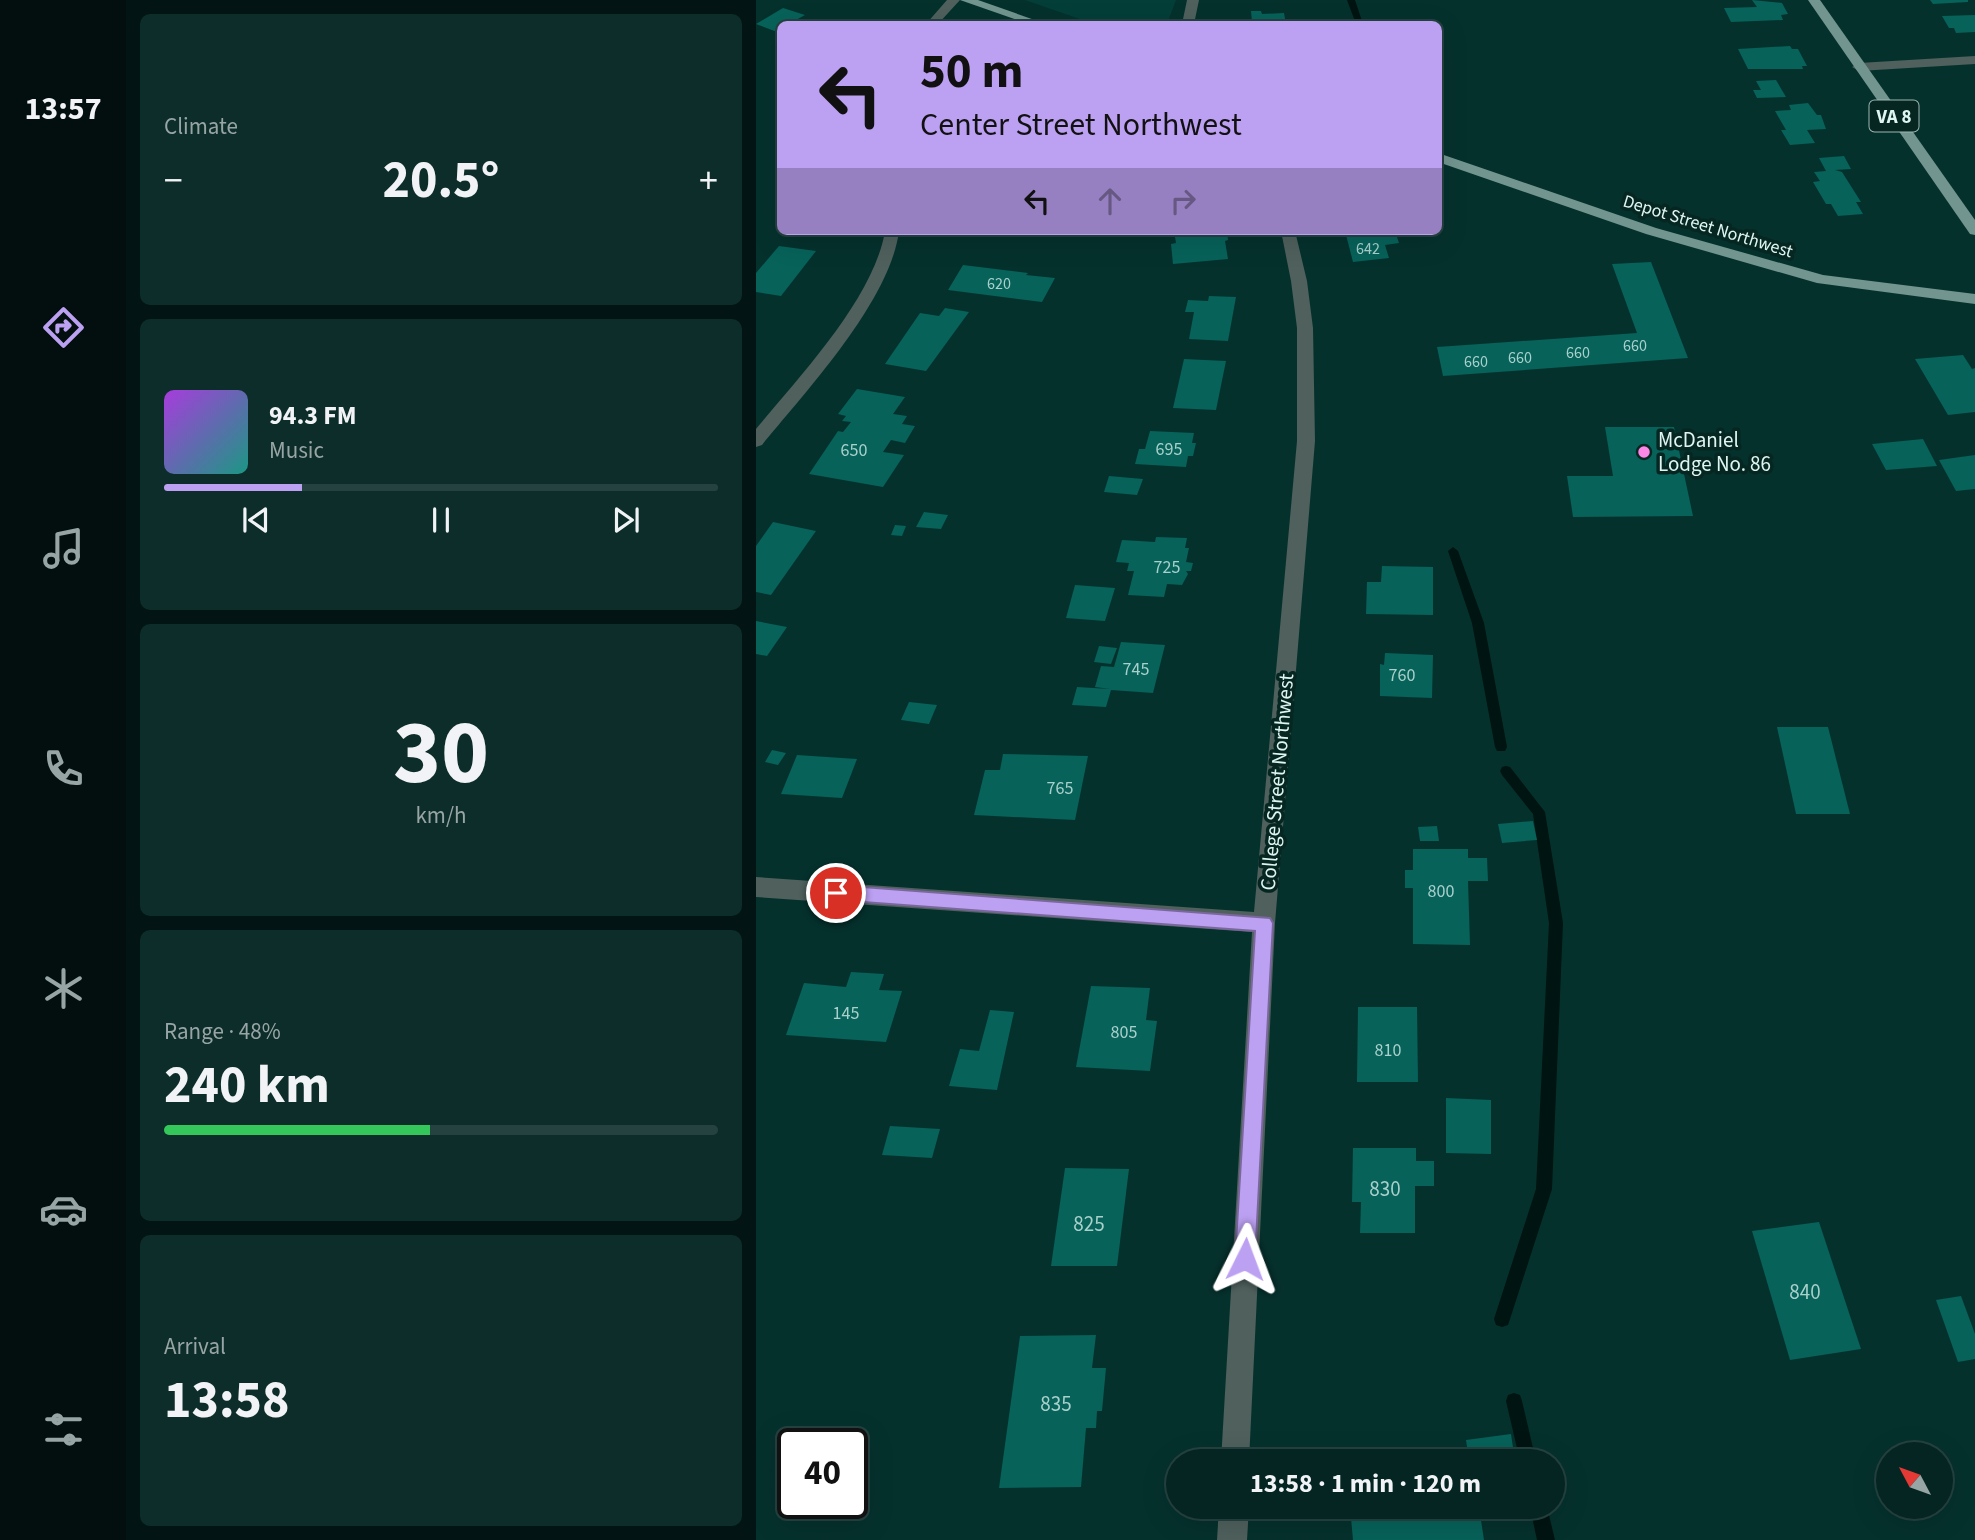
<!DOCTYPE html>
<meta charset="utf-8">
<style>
:root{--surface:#042522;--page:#0d2d2a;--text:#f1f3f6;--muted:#97a5a5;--line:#254240;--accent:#bca0f2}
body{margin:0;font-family:"Source Sans 3",sans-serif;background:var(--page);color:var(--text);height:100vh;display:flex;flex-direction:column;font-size:26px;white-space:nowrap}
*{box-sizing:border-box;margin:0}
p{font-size:23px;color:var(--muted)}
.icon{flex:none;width:38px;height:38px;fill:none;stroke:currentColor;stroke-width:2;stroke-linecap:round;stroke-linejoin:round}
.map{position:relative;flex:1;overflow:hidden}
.panel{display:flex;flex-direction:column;gap:14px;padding:14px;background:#021413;width:630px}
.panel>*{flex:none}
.guide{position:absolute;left:21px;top:21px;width:665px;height:214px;border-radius:10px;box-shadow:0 7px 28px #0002,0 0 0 2px var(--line);background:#bca0f2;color:#111;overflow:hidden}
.needle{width:46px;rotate:311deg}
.controls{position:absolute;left:1120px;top:1442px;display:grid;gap:14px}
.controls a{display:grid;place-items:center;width:77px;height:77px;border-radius:50%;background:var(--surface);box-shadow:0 7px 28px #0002,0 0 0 2px var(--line);font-size:35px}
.speed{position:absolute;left:21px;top:1428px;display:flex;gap:14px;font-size:35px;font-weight:700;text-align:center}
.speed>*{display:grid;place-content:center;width:91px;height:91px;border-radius:50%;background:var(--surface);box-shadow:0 7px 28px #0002,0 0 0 2px var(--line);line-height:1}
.speed .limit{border:4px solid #111;border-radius:10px;background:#fff;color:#111}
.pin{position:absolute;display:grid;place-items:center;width:60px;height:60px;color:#fff;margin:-30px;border:4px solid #fff;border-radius:50%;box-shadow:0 2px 7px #0007}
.me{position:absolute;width:77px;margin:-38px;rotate:3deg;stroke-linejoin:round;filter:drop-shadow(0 0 5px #0008)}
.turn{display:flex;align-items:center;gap:24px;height:147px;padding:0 28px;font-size:32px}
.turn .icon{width:91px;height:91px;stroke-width:2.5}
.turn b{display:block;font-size:49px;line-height:60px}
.lanes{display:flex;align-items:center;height:66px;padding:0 28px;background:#0003;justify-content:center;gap:35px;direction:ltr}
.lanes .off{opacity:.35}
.big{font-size:52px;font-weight:700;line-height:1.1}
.panel .card{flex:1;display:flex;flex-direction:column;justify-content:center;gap:10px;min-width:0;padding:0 24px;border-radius:10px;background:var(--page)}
.panel .dial{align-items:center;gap:0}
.dial b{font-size:91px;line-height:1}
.song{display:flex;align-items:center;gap:21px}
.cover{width:84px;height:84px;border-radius:10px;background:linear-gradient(135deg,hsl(280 70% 55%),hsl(170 70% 35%))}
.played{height:7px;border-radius:4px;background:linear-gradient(90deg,var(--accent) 25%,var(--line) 25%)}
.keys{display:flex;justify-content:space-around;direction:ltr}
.heat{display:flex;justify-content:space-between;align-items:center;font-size:38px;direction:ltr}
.charge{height:10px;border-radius:5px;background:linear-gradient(90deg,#34c759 48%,var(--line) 0)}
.trip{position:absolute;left:410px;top:1449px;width:399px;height:70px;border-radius:35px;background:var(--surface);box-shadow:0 7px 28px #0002,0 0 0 2px var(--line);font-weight:700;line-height:70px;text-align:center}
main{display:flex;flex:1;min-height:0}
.menu{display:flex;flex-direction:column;width:126px;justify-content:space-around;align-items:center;background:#020f0e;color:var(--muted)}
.menu .icon{width:49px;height:49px}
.menu .selected{color:var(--accent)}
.menu b{font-size:32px;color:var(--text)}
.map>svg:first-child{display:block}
.built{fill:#043e38}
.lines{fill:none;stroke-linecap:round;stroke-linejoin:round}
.stream{fill:#001411;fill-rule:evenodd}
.building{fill:#07625a}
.minor{fill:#4f605d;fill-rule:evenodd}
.major{fill:#72958f;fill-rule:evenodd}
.route{fill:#bca0f2;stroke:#7a689d;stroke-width:2}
.poi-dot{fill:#fb87e6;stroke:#062622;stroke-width:2.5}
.labels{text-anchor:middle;stroke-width:7;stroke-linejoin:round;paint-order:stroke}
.far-number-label{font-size:16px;fill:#a9d0cb}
.far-street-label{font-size:18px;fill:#dff5f1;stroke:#062622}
.number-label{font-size:18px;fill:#a9d0cb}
.shield{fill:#062622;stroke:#9eb7b3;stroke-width:2}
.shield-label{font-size:19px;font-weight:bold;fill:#dff5f1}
.poi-label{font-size:21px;fill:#dff5f1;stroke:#062622;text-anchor:start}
.street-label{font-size:21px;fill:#dff5f1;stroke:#062622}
.near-number-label{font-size:21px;fill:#a9d0cb}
</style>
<main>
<nav class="menu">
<b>13:57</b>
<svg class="icon selected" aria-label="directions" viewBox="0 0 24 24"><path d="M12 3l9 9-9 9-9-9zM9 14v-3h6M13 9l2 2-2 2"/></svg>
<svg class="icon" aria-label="music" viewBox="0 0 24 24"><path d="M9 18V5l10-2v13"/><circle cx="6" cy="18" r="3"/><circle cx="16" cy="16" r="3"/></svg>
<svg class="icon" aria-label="phone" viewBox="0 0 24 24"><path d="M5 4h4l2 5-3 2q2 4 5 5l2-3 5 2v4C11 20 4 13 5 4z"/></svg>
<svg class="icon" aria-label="climate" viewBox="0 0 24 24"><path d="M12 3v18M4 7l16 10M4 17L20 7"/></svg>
<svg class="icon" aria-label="car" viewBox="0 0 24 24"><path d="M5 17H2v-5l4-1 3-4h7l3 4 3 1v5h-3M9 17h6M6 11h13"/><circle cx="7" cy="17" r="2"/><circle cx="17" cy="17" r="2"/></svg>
<svg class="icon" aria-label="filters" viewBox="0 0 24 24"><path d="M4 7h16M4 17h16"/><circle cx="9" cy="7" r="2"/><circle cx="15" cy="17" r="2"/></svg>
</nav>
<section class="panel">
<div class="card"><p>Climate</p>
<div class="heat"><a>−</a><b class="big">20.5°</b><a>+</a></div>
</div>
<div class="card">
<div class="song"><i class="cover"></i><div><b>94.3 FM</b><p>Music</p></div></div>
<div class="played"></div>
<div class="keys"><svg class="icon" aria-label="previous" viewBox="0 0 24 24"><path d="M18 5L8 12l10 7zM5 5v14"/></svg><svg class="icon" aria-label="pause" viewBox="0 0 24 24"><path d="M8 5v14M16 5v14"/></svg><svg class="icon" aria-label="next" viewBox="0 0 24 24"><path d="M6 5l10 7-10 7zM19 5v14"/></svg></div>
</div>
<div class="card dial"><b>30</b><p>km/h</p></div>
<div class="card"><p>Range · 48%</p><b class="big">240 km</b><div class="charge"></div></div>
<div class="card"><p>Arrival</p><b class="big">13:58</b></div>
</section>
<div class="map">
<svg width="1219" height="1540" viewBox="0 0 1219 1540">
<rect width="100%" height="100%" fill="#05312d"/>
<polygon class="built" points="269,0 420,0 411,24 338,24"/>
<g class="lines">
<g class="stream">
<polygon points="591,0 599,0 607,24 600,24"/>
<polygon points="697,547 702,551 728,623 751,747 749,751 741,751 739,747 716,623 692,551"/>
<polygon points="750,766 754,767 789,812 807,923 796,1189 754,1319 752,1325 746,1327 740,1325 738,1319 780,1189 793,923 777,814 746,775 744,771 746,767"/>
<polygon points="758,1393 764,1395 766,1401 780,1461 764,1461 750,1401 752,1395"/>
<polygon points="774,1507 791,1507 799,1540 781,1540"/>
</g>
</g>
<g class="building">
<polygon points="996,0 1026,3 1032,14 1025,15 1027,20 975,22 968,8 1001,7"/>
<polygon points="1174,0 1212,0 1212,2 1177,4"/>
<polygon points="27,8 49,15 33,24 24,24 24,30 21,32 0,24"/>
<polygon points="495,11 505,11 506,14 528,13 530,24 492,24 492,22 496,22"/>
<polygon points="1219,15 1219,32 1200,33 1198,28 1193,28 1186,16"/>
<polygon points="1034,46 1036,49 1042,49 1051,66 1046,66 1047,69 992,69 982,49"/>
<polygon points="1020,80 1030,97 1001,98 997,90 1005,90 1000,81"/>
<polygon points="1052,103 1061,115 1065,115 1070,129 1051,130 1059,143 1034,145 1025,130 1030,130 1019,111 1035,110 1033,105"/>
<polygon points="1088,156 1095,169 1079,170 1086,172 1105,202 1100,202 1107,214 1082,216 1075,204 1070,204 1057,182 1064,181 1058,172 1070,171 1063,158"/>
<polygon points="418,231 471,231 472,240 469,241 472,259 417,264 415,244 420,243"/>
<polygon points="589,231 639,231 643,243 629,245 633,258 597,262"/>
<polygon points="23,246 60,251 25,296 0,292 0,273"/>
<polygon points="895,262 932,358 687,376 681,347 881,333 856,264"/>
<polygon points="207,265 272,273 270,275 299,278 286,302 192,290"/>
<polygon points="453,296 480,297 472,341 433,339 438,312 429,312 432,300 452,301"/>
<polygon points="189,308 213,312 170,371 129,364 164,313 183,316"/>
<polygon points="1207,355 1216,369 1219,368 1219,412 1192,415 1159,359"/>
<polygon points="428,359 470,361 460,410 417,408"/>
<polygon points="101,389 149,397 137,414 151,416 146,424 159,426 149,443 135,440 127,452 148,455 127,487 53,474 82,431 87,432 95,422 86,421 90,416 82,414"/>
<polygon points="849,427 918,427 937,516 817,517 811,476 857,476"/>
<polygon points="394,431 438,433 436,443 440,443 437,456 432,456 430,467 379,464 383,449 389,449"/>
<polygon points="1167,439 1181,466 1130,470 1116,444"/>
<polygon points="1219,455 1219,489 1200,491 1183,460"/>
<polygon points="353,476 387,479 381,495 348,492"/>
<polygon points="168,512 192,515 185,529 160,527"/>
<polygon points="17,522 60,531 15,595 0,592 0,546"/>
<polygon points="139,525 150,526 146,536 135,535"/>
<polygon points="400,537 431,538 429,548 433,548 430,562 437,563 435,571 430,571 432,574 426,585 411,584 408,597 372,595 378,571 371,571 373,563 360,562 366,540 399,542"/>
<polygon points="626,566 677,567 677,615 610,614 611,582 625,582"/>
<polygon points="319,585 359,588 349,621 310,618"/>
<polygon points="0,621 31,627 11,656 0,654"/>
<polygon points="365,642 409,645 397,693 355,690 350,707 316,705 321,687 354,689 339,687 345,666 358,667"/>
<polygon points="343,646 361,648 355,664 338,662"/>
<polygon points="629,653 677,655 676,698 624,696 624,664 628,665"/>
<polygon points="153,702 181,705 173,724 145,720"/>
<polygon points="1021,727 1072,727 1094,814 1040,814"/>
<polygon points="16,750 30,753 22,765 9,762"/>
<polygon points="247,754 332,756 319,820 218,815 229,770 244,770"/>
<polygon points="41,755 101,759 86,798 25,794"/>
<polygon points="777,821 781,840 746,843 742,824"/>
<polygon points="681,826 683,841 664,841 662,827"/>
<polygon points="657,849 712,849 712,858 731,858 732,881 712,881 714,945 657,944 657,888 649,888 649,870 657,870"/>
<polygon points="95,972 128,974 123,990 146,991 130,1042 30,1035 48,983 90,987"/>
<polygon points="335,986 394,988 390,1020 401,1021 394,1071 320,1067"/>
<polygon points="602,1007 661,1007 662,1082 601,1082"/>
<polygon points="234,1010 258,1012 241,1090 193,1086 204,1049 223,1051"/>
<polygon points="690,1098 735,1100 735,1154 690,1153"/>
<polygon points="134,1126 184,1129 176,1158 126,1155"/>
<polygon points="597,1148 660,1148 660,1161 678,1161 678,1186 659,1186 659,1233 604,1233 605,1202 596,1202"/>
<polygon points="309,1168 373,1169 361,1266 295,1266"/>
<polygon points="1063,1222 1105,1349 1034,1360 996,1231"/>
<polygon points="1205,1296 1219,1334 1219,1359 1202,1362 1180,1300"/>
<polygon points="340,1335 336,1368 350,1368 346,1411 341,1411 340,1428 330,1428 325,1487 243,1488 264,1336"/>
<polygon points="755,1434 759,1461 713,1461 710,1440"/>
<polygon points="594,1507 723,1507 728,1540 597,1540"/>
</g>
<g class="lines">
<g class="minor">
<polygon points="191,0 204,0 182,24 170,24"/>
<polygon points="431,0 443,0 438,24 426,24"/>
<polygon points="1219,56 1219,64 1103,71 1096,67 1103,63"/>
<path d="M 129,231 L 143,231 C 134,301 51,390 6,445 L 0,447 L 0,429 C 43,377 118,298 129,231 Z"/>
<polygon points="525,231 539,231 551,281 557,328 559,441 519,923 493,1461 465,1461 496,932 0,897 0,877 498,912 541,441 541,328 535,281"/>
<polygon points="463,1507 493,1507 491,1540 461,1540"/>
</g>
<g class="major">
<polygon points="204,0 222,0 290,24 273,24"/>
<polygon points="1052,0 1064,0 1219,220 1219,235 1214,234"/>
<polygon points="682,153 900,228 1067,275 1219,294 1219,304 1061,283 890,234 682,162"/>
</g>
</g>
<polygon class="route" points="80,885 514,918 517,923 499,1259 496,1266 489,1269 482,1266 479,1259 499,931 80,900 74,898 72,893 74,888"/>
<circle class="poi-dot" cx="888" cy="452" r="7"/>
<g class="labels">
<g class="far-number-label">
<text x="612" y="254">642</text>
<text x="243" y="289">620</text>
<text x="879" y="351">660</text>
<text x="822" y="358">660</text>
<text x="764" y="363">660</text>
<text x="720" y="367">660</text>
</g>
<g class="far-street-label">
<text transform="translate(952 226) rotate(17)" y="6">Depot Street Northwest</text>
</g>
<g class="number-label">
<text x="413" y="455">695</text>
<text x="98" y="456">650</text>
<text x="411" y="573">725</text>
<text x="380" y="675">745</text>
<text x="646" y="681">760</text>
<text x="304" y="794">765</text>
<text x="685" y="897">800</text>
<text x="90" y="1019">145</text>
<text x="368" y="1038">805</text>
<text x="632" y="1056">810</text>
</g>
<rect class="shield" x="1113.5" y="100.5" width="49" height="31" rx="5"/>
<g class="shield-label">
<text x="1138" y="123">VA 8</text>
</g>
<g class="poi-label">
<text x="902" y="447">McDaniel<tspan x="902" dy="24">Lodge No. 86</tspan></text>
</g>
<g class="street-label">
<text transform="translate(521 782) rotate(-85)" y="7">College Street Northwest</text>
</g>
<g class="near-number-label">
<text x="629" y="1196">830</text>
<text x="333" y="1231">825</text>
<text x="1049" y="1299">840</text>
<text x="300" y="1411">835</text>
</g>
</g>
</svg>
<div class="controls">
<a><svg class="needle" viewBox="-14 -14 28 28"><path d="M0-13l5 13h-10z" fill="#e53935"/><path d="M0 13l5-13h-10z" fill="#97a5a5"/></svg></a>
</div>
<div class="speed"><div class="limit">40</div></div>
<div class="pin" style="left:80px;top:893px;background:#d93025"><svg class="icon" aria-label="arrive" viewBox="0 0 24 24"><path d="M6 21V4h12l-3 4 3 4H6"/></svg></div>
<svg class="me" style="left:489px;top:1259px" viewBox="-20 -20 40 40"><path d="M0-17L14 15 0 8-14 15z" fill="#bca0f2" stroke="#fff" stroke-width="4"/></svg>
<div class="trip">13:58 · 1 min · 120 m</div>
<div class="guide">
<div class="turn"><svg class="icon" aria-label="left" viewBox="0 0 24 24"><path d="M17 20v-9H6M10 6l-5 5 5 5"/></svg><div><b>50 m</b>Center Street Northwest</div></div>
<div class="lanes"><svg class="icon" aria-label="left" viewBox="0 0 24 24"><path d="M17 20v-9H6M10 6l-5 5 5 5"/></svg><svg class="icon off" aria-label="ahead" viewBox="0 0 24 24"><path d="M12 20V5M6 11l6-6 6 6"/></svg><svg class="icon off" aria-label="right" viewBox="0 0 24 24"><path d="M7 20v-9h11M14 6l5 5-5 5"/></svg></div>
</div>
</div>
</main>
